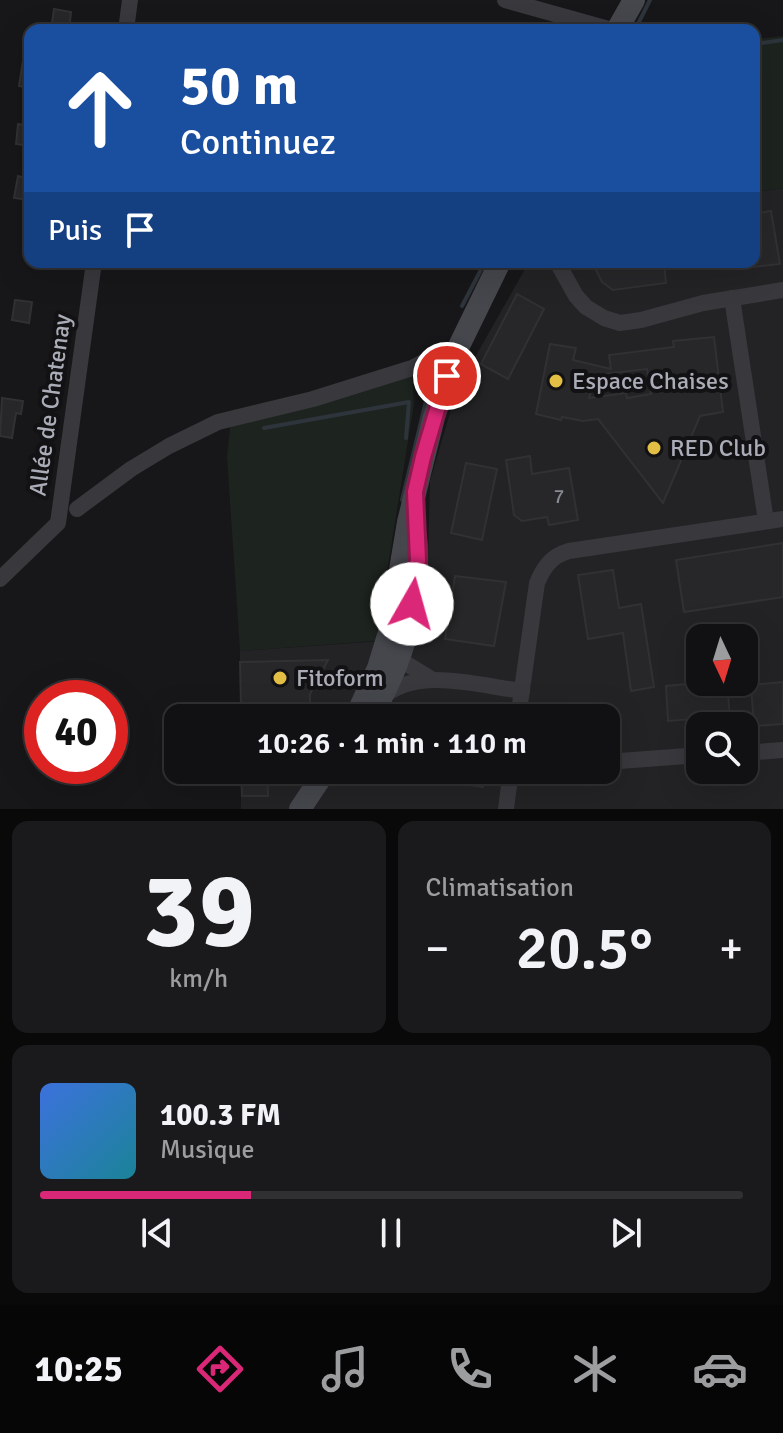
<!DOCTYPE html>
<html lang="fr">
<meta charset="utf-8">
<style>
:root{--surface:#111012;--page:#1a191b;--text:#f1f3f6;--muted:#9c9d9f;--line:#303032;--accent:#db2777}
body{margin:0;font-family:Signika,sans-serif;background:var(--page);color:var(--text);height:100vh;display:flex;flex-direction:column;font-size:30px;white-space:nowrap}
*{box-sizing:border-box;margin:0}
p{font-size:26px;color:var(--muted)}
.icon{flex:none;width:44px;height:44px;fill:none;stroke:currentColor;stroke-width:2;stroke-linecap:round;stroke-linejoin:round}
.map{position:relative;height:809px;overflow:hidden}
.side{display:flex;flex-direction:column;gap:12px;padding:12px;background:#09090a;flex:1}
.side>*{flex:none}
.hud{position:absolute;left:24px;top:24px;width:736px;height:244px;border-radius:16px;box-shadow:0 8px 32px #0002,0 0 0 2px var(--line);background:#1a4fa0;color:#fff;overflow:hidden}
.needle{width:52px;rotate:176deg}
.fabs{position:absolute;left:686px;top:624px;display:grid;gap:16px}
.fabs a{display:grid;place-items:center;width:72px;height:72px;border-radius:16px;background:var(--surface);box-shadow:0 8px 32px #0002,0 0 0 2px var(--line);font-size:40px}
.speed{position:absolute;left:24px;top:680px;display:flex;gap:16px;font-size:40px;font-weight:700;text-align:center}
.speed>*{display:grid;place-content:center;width:104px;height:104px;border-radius:50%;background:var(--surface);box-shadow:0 8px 32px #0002,0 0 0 2px var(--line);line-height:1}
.speed .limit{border:12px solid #d22;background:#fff;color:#111}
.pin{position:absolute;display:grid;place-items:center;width:68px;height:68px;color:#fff;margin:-34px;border:4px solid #fff;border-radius:50%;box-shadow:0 2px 8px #0007}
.me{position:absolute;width:88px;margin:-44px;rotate:7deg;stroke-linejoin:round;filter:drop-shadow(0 0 6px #0008)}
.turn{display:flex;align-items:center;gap:28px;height:168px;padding:0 24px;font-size:36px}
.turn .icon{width:104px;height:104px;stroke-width:2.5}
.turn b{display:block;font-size:56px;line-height:68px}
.then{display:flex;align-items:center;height:76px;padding:0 24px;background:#0003;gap:16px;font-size:30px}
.big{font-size:60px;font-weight:600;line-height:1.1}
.side .card{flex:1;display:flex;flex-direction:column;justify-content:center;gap:12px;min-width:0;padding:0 28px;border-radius:16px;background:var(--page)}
.side .dial{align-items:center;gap:0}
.dial b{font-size:104px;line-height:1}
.song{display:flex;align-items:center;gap:24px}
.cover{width:96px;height:96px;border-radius:12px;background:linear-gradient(135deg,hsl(220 70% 55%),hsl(190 70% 35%))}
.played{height:8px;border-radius:4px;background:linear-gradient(90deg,var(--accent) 30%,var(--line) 30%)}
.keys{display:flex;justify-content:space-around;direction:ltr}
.heat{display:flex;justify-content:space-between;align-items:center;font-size:44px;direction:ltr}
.side .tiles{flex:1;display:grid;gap:12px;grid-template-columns:1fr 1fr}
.card:last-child{grid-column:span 2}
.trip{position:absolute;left:164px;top:704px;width:456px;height:80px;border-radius:16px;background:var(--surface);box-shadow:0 8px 32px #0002,0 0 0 2px var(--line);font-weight:600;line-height:80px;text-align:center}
.tabs{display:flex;height:128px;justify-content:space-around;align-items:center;background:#070607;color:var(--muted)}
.tabs .icon{width:56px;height:56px}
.tabs .selected{color:var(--accent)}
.tabs b{font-size:36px;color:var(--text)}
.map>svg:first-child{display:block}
.built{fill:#232325;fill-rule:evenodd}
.green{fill:#1d231e}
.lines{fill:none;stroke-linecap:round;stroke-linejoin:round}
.stream{stroke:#2e343b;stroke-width:4}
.building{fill:#272729;stroke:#313134;stroke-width:2;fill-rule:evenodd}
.street{stroke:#38383d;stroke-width:16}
.secondary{stroke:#46474d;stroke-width:22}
.route-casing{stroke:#8e194d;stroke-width:20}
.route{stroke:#db2777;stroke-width:14}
.poi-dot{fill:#e2be45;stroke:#121113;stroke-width:3}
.labels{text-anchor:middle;stroke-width:8;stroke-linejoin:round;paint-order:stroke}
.number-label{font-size:20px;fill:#898b94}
.poi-label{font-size:24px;fill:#aaacb7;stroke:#121113;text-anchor:start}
.street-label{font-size:24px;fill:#aaacb7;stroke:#121113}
</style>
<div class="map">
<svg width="783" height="809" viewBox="0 0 783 809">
<rect width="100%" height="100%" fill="#171618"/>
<path class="built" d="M 783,188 L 783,809 L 241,809 L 241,770 L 606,770 L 606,718 L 240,718 L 240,651 L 413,639 L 428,562 L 430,481 L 457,389 L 529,262 L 754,262 L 754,192 ZM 700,638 L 744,638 L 744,682 L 700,682 ZM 700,726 L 744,726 L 744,770 L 700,770 Z"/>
<g class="green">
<polygon points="783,36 783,188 754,192 754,39"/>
<polygon points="412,368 414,404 376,641 240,651 227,457 231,418"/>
</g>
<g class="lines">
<g class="stream">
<polyline points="635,30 650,0"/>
<polyline points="754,44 783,40"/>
<polyline points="462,306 485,262"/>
<polyline points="264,428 409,402 406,438"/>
<polyline points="402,500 426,401"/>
</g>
</g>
<g class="building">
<polygon points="54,9 71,12 69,30 51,30"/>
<polygon points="24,54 30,55 30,88 19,86"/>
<polygon points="18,124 30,126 30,146 16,144"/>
<polygon points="18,176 30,179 30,200 14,198"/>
<polygon points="771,211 780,264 754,267 754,214"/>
<polygon points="592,262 664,262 666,283 613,290 602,282"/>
<polygon points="517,294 544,309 508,379 481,364"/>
<polygon points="15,300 32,302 29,323 12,320"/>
<path d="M 714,337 L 723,412 L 700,416 L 663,503 L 598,419 L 583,421 L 562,417 L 561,420 L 536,414 L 550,344 L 576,348 L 573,360 L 611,369 L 609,355 L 674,347 L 673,341 ZM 647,369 L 651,394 L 627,398 L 626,393 L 589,398 L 596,375 Z"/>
<polygon points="2,398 23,401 21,414 16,413 12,438 0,436"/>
<polygon points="530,456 532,474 569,468 578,520 549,525 547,517 522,521 514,515 506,460"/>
<polygon points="466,463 497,469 482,540 451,533"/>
<polygon points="783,543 783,597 684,612 676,560"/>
<polygon points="613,570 619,608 641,604 654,687 631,691 623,633 588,639 578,575"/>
<polygon points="455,576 506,582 494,646 445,639"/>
<polygon points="328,660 310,694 310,704 241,705 240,662"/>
<polygon points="708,682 727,682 730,719 718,720 718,717 668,721 666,686"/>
<polygon points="783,682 783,724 754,726 751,685"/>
<polygon points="241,770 267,770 268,796 242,796"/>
<polygon points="409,770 486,770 483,787 409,777"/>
</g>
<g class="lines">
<g class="street">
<polyline points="505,0 612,30"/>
<polyline points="126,30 130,0"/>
<polyline points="557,262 576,296 586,307 604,318 620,323 641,320 703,303 783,290"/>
<polyline points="732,298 766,521"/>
<polyline points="77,509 131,469 169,446 218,422 313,399 412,368 425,361"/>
<polyline points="0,579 58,523 94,262"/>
<polyline points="407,664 433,680"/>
<path d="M 381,699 C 415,665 480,686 522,691"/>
<path d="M 518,718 L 537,583 C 544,567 551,556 569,551 L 783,519"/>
<polyline points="744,753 783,750"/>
<polyline points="606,762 700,755"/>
<polyline points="506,809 511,770"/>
</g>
<g class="secondary">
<polyline points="617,30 634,0"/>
<path d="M 370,717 C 403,666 422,597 416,536"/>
<polyline points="355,718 378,668 390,629 408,522 434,417 458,348 500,262"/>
<polyline points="300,809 326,770"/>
</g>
</g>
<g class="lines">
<defs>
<polyline id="route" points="412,604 418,560 415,492 423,457 447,376"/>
</defs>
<use href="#route" class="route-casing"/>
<use href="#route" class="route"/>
</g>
<g class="poi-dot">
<circle cx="556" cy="381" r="8"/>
<circle cx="654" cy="448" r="8"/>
<circle cx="280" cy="678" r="8"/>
</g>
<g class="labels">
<g class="number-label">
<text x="559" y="503">7</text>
</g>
<g class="poi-label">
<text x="572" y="389">Espace Chaises</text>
<text x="670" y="456">RED Club</text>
<text x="296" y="686">Fitoform</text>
</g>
<g class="street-label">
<text transform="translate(50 405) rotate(-82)" y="8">Allée de Chatenay</text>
</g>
</g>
</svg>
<div class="fabs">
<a><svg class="needle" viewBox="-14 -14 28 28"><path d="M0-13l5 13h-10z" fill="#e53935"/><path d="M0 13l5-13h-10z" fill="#9c9d9f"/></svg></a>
<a><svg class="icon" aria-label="search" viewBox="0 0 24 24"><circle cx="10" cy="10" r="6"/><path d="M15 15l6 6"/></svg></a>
</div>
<div class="speed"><div class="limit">40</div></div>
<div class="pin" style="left:447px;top:376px;background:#d93025"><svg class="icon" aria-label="arrive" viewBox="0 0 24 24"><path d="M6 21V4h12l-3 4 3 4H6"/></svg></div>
<svg class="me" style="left:412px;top:604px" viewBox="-20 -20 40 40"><circle r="19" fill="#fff"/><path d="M0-13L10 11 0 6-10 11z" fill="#db2777"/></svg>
<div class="trip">10:26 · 1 min · 110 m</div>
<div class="hud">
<div class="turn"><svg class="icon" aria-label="ahead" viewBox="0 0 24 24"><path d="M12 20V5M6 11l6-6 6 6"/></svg><div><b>50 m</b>Continuez</div></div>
<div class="then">Puis<svg class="icon" aria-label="arrive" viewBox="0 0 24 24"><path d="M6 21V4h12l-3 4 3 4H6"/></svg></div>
</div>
</div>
<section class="side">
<div class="tiles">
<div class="card dial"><b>39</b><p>km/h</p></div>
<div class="card"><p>Climatisation</p>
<div class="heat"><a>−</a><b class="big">20.5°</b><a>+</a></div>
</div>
<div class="card">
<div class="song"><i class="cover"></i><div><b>100.3 FM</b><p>Musique</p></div></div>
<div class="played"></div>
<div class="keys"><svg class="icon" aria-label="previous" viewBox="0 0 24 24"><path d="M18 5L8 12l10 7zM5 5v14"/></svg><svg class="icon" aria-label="pause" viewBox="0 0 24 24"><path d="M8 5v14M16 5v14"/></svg><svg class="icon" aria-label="next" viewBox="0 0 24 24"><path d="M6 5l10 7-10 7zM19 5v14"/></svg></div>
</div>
</div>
</section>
<nav class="tabs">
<b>10:25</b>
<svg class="icon selected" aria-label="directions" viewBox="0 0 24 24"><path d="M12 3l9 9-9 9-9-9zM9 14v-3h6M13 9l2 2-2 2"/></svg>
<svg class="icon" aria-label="music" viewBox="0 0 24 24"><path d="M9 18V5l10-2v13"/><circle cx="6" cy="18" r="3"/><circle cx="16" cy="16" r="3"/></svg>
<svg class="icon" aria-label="phone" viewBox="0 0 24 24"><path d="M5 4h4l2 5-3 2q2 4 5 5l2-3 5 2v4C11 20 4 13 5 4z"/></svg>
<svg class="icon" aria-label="climate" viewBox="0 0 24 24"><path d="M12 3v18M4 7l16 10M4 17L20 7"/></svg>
<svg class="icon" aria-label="car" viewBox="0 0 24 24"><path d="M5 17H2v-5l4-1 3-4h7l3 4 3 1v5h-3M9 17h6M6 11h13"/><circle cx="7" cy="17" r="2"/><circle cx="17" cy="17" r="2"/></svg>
</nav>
